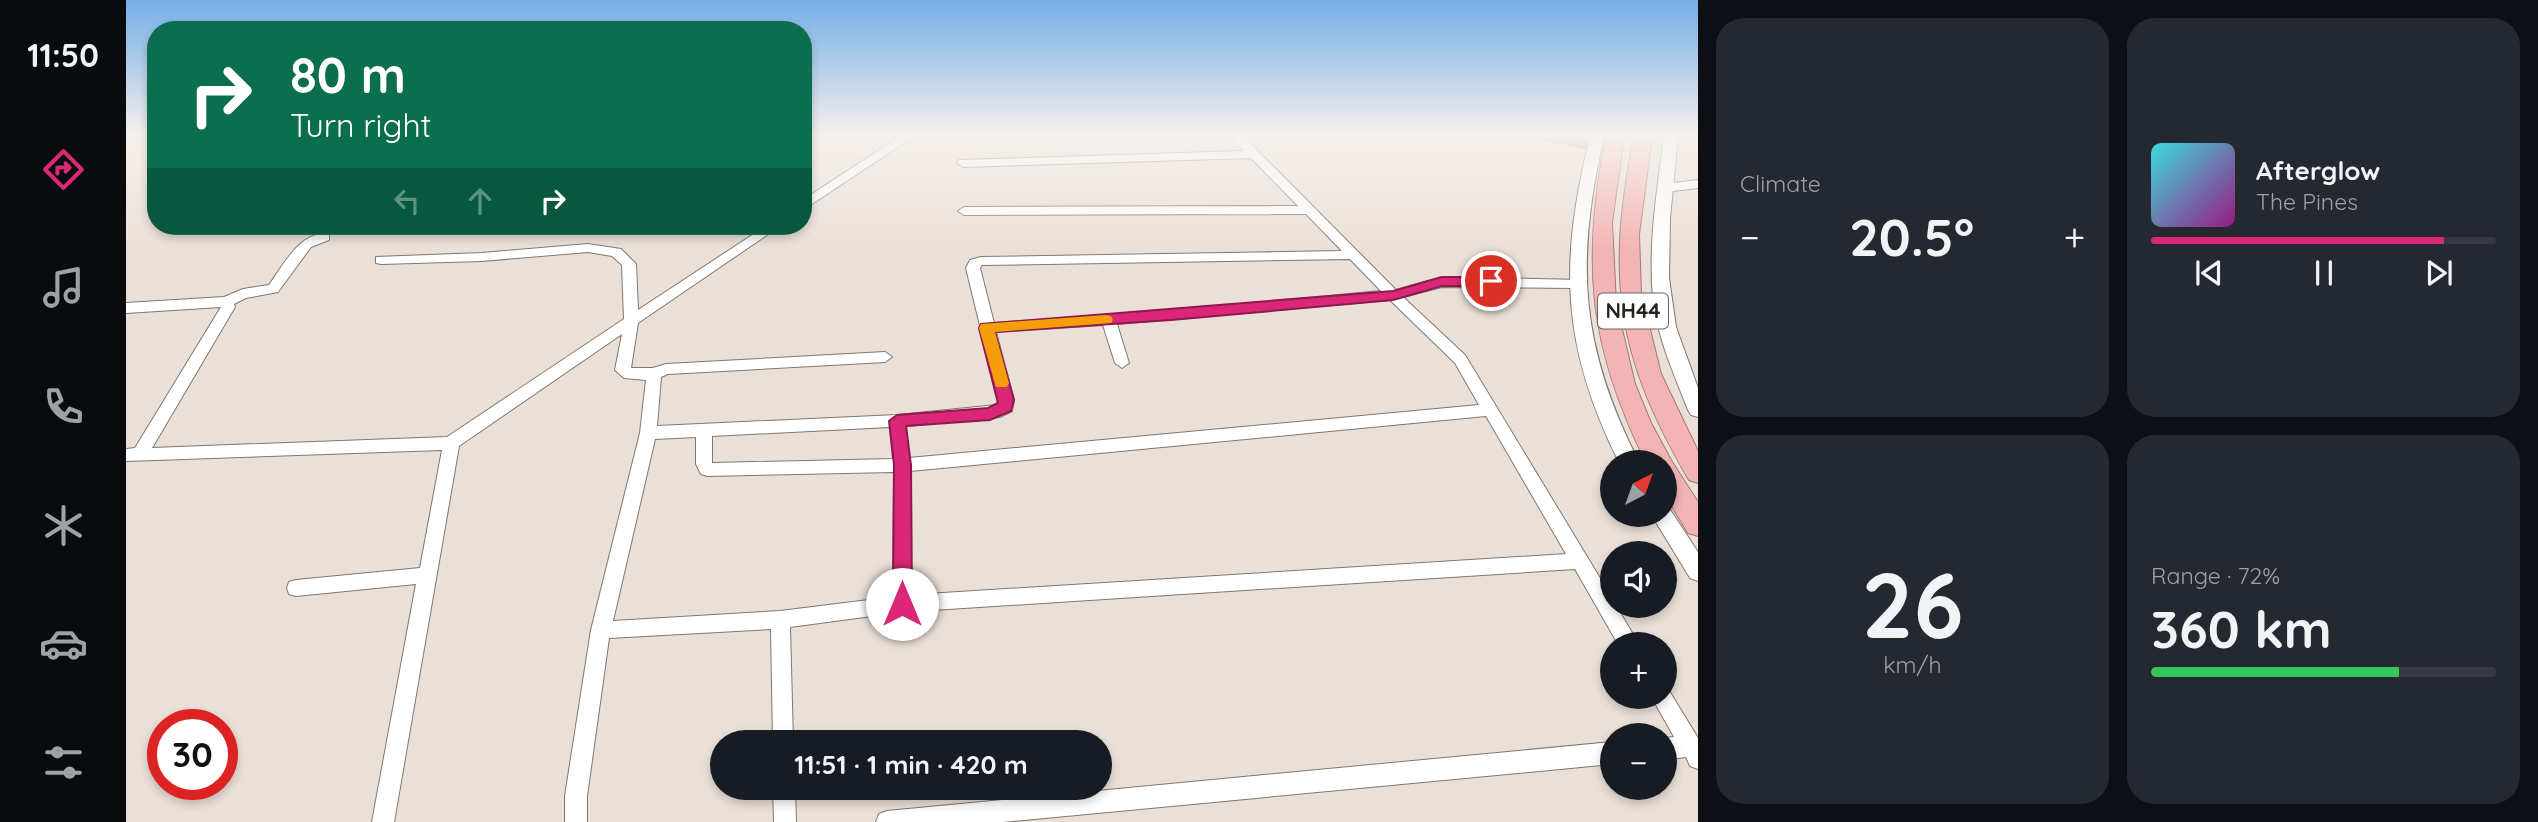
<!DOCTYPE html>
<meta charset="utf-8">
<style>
:root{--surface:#171b24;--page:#242831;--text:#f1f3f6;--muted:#9ea1a6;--line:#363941;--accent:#db2777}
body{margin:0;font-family:Quicksand,sans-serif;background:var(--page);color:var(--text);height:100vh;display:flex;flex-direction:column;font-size:26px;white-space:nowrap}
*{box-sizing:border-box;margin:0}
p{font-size:23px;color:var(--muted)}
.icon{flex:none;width:38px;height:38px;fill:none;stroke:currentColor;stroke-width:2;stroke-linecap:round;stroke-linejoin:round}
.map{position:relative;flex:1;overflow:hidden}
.sheet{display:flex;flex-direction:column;gap:18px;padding:18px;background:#0d0f14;width:840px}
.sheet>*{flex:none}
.banner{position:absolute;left:21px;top:21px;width:665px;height:214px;border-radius:28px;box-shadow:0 4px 10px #0003;background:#0b6e4f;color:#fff;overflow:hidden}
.needle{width:46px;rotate:41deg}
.controls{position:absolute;left:1474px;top:450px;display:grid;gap:14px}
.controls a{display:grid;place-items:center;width:77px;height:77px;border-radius:50%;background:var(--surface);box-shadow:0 4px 10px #0003;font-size:35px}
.speed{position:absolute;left:21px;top:709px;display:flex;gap:14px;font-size:35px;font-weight:700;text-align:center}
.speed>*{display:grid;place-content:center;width:91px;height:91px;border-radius:50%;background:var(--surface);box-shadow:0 4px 10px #0003;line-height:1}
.speed .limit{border:10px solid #d22;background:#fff;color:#111}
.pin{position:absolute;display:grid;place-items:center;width:60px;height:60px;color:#fff;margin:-30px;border:4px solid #fff;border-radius:50%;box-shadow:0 2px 7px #0007}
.me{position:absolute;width:77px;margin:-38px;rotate:0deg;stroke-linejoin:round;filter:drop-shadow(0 0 5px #0008)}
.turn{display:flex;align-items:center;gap:24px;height:147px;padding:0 28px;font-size:32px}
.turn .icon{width:91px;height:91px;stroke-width:2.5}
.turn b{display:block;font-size:49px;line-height:60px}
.lanes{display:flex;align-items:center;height:66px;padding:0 28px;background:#0003;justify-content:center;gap:35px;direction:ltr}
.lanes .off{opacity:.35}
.big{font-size:52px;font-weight:800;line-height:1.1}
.sheet .widget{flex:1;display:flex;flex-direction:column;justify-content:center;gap:10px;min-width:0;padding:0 24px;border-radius:28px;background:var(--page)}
.sheet .dial{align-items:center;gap:0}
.dial b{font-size:91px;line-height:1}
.song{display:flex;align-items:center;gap:21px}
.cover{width:84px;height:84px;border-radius:10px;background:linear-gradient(135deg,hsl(180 70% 55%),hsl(310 70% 35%))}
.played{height:7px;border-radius:4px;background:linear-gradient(90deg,var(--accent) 85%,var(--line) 85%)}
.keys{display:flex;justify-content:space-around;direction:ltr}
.heat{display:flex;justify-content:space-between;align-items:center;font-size:38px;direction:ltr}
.charge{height:10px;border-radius:5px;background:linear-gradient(90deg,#34c759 72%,var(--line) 0)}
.sheet .tiles{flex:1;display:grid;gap:18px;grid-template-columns:repeat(2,1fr)}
.trip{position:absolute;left:584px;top:730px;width:402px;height:70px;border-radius:35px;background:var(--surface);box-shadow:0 4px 10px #0003;font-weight:800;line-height:70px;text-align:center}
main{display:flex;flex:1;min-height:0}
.tabs{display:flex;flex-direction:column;width:126px;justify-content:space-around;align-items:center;background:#090b0e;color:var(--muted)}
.tabs .icon{width:49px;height:49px}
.tabs .active{color:var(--accent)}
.tabs b{font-size:32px;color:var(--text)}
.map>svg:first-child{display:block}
.building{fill:#b0a79e;stroke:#817970;stroke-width:2}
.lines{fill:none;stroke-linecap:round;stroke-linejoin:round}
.minor-casing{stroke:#80776f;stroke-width:2}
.tertiary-casing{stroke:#80776f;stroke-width:2}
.trunk-casing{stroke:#a87574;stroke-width:2}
.minor{fill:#fff;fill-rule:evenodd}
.tertiary{fill:#fff;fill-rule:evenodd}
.trunk{fill:#f2b4b4;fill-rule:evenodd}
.route{fill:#db2777;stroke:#8e194d;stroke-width:2}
.slow{fill:#f59e0b}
.labels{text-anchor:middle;stroke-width:6;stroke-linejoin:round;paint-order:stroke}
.shield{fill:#fff;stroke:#676562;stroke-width:2}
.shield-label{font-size:21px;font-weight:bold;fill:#26231f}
</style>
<main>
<nav class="tabs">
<b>11:50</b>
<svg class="icon active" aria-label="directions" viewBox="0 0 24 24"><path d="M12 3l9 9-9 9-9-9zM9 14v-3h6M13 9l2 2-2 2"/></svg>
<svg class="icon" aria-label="music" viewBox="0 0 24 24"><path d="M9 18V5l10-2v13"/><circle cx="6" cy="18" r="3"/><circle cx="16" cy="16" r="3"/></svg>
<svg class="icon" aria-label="phone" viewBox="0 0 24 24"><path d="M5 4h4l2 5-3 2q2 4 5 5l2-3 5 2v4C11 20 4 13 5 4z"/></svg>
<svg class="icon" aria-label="climate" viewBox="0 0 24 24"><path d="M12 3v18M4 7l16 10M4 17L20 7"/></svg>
<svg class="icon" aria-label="car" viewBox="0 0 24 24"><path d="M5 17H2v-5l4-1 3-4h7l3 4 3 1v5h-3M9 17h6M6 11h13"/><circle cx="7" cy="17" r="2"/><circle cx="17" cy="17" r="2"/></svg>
<svg class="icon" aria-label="filters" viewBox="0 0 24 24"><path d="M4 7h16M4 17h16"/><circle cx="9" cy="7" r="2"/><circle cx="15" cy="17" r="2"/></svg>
</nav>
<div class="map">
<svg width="1572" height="822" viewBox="0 0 1572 822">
<rect width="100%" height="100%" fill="#eae0d7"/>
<polygon class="building" points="1406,137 1459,138 1460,148"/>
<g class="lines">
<defs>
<g id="minor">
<polygon points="773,137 787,137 677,210 677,200"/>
<path d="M 1105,137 L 1118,137 L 1270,290 L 1316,277 L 1456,280 L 1458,283 L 1451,288 L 1316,287 L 1277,297 L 1339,355 L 1486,598 L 1486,606 L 1490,606 L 1513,644 L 1492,644 L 1449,569 L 776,612 L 664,627 L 667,742 L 647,742 L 645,629 L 483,638 L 461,796 L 461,822 L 439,822 L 439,796 L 465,630 L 514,433 L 520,380 L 498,378 L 489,370 L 496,334 L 333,446 L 268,822 L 246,822 L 290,584 L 170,596 L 163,594 L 161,588 L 163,582 L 170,580 L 294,568 L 316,450 L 0,461 L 0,449 L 9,448 L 95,307 L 0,313 L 0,303 L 98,297 L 117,289 L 143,285 C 157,266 174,230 203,234 L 203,240 L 185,247 L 152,292 L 120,298 L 108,304 L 109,307 L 26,448 L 321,437 L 498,319 L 496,265 L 486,256 L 462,252 L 356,261 L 255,264 L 250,263 L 250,257 L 356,253 L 462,244 L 495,249 L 510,264 L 512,310 L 640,226 L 654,226 L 512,323 L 505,368 L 527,368 L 540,364 L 759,352 L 766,357 L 759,362 L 542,374 L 535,377 L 531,426 L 771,415 L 871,405 L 872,400 L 840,268 L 844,260 L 855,257 L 1216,251 L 1180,214 L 838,215 L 832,211 L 838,207 L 1172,206 L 1125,158 L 837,167 L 831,163 L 833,160 L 1118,151 ZM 1224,259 L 1255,291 L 1045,311 L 868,323 L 854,268 L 856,265 ZM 1264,300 L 1329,363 L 1353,405 L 783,458 L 780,426 L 874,417 L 886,411 L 888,400 L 870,332 L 977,325 L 989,363 L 996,368 L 1003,363 L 991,324 ZM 1360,416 L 1440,554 L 785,595 L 784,471 ZM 764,427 L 767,459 L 586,463 L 586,436 ZM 570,437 L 570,464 L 575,474 L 581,476 L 768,472 L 767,597 L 654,611 L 487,621 L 529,439 Z"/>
<polygon points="1572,180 1572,188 1539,192 1533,188 1539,184"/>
<polygon points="1538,687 1542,689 1572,738 1572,769 1564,766 1560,757 1538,760 1538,738 1548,737 1525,696 1538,696"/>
<polygon points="1486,742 1486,764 877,822 750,822 753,814 761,811"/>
<polygon points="647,788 669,788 670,822 648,822"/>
</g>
<g id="tertiary">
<path d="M 1464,137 L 1478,137 C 1449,261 1454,347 1513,462 L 1493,462 C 1435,347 1433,261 1464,137 Z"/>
<path d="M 1538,137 L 1552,137 L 1544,218 L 1543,278 L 1550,327 L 1572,388 L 1572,417 L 1565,415 L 1562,410 C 1548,374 1531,337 1527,298 C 1522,244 1531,190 1538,137 Z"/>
<polygon points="1538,506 1543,508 1572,552 1572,581 1564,578 1525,514 1538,514"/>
</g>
<g id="trunk">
<path d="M 1480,137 L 1498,137 L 1486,222 L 1490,304 L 1509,384 L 1525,423 L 1546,462 L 1572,502 L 1572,536 L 1562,533 L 1538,493 L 1538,462 L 1520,462 C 1463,348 1455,262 1480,137 Z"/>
<path d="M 1508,137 L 1526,137 L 1513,234 L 1515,293 L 1535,374 L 1572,451 L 1572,483 L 1563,480 C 1490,355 1480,278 1508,137 Z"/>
</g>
</defs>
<use href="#minor" class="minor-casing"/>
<use href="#tertiary" class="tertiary-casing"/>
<use href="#trunk" class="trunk-casing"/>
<use href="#minor" class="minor"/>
<use href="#tertiary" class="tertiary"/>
<use href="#trunk" class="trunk"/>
</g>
<linearGradient id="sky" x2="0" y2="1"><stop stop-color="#75aee5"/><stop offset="0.54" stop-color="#f6f1ed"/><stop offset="1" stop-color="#f6f1ed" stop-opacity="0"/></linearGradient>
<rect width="1572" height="252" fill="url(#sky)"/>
<polygon class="route" points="1316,277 1365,277 1372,281 1365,286 1316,286 1267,300 1045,320 869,332 888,400 885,411 864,420 780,426 785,465 786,604 783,610 776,613 770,610 767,604 768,465 763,421 771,415 862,408 872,403 853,328 855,324 1267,291"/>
<polygon class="slow" points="980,315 985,316 987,320 985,323 869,332 883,383 881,387 870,387 853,328 855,324"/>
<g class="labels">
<rect class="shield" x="1472" y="293.5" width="70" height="35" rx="5"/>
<g class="shield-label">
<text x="1507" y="318">NH44</text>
</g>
</g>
</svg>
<div class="controls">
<a><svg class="needle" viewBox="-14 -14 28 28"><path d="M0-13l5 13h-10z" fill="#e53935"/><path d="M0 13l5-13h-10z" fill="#9ea1a6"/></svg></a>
<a><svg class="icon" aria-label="sound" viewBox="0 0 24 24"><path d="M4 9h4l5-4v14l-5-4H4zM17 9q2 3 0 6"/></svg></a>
<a>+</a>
<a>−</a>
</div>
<div class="speed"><div class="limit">30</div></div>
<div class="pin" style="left:1365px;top:281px;background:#d93025"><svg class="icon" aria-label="arrive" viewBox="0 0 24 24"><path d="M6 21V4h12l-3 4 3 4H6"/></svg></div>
<svg class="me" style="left:776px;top:604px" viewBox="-20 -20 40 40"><circle r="19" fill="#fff"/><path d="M0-13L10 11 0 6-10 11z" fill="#db2777"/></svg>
<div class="trip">11:51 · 1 min · 420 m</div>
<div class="banner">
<div class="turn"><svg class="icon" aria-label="right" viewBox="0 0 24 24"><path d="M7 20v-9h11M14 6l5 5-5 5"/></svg><div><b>80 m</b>Turn right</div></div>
<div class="lanes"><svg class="icon off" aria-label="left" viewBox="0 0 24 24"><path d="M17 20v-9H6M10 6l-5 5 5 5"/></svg><svg class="icon off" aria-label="ahead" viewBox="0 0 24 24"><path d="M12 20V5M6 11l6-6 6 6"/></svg><svg class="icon" aria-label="right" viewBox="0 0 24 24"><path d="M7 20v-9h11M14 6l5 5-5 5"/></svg></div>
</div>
</div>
<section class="sheet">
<div class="tiles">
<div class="widget"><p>Climate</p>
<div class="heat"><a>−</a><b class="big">20.5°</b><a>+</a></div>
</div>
<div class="widget">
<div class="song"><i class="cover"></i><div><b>Afterglow</b><p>The Pines</p></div></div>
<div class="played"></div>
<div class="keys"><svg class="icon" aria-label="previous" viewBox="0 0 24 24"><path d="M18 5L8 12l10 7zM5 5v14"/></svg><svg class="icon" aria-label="pause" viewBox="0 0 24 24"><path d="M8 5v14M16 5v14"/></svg><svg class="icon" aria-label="next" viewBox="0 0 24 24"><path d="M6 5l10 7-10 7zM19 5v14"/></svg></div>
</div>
<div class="widget dial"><b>26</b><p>km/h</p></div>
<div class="widget"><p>Range · 72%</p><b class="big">360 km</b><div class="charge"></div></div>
</div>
</section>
</main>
